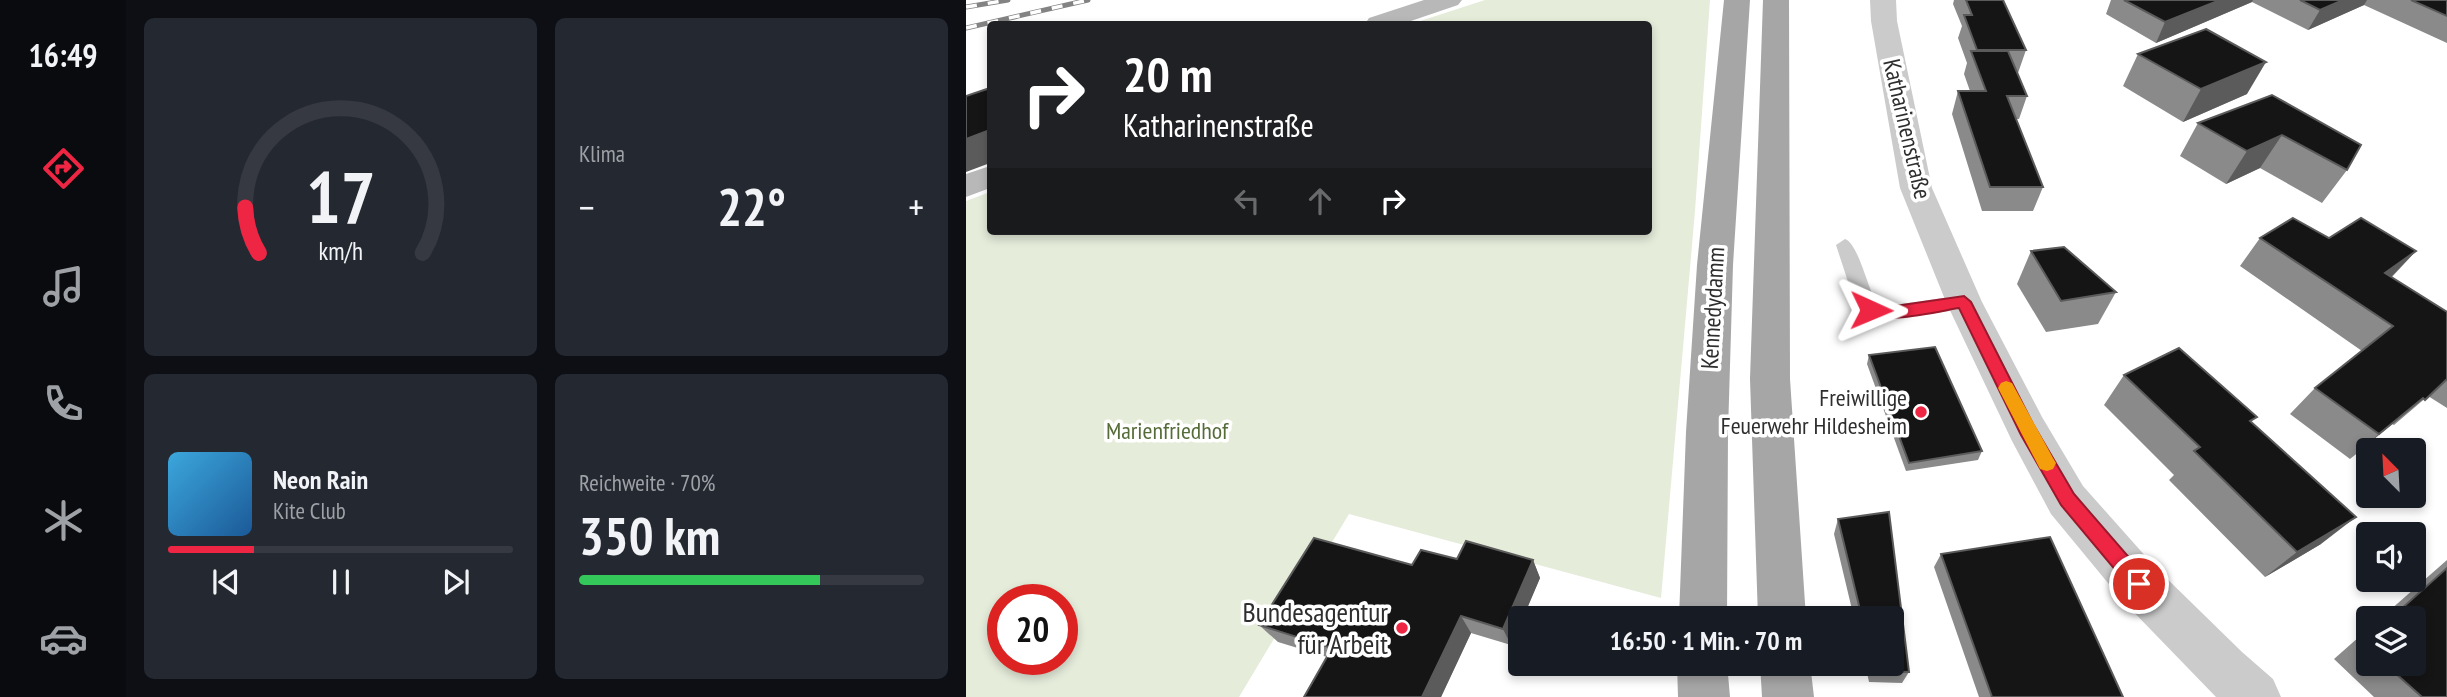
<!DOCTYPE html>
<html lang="de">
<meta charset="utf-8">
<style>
:root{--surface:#171b24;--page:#242831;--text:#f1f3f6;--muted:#9ea1a6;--line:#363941;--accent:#ee2644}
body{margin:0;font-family:"PT Sans Narrow",sans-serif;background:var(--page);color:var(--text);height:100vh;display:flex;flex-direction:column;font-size:26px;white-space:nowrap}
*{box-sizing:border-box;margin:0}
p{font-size:23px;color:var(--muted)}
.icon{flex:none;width:38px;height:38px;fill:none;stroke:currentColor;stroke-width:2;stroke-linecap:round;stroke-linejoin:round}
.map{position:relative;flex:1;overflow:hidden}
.drawer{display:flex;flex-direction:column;gap:18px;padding:18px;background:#0d0f14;width:840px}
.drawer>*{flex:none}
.guide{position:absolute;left:21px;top:21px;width:665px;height:214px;border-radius:7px;box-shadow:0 4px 10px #0003;background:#202124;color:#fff;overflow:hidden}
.needle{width:46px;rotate:336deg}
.tools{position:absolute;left:1390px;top:438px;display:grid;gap:14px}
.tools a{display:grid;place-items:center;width:70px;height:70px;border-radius:7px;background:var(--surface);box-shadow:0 4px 10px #0003;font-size:35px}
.speed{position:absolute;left:21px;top:584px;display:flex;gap:14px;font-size:35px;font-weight:700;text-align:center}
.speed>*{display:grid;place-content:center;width:91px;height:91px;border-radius:50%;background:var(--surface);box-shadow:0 4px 10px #0003;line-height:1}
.speed .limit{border:10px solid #d22;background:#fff;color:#111}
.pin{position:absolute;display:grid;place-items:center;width:60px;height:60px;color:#fff;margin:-30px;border:4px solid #fff;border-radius:50%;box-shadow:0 2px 7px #0007}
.me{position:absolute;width:77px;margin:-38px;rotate:91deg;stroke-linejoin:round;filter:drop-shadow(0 0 5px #0008)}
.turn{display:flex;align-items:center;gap:24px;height:147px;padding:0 21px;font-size:32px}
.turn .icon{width:91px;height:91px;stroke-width:2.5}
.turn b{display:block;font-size:49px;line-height:60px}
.lanes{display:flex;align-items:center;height:66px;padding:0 21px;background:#0003;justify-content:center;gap:35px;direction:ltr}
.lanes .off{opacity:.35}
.big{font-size:52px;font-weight:600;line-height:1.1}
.drawer .card{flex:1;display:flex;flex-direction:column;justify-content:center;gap:10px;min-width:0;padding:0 24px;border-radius:10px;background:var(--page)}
.drawer .dial{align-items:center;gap:0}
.dial svg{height:182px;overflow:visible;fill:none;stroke:var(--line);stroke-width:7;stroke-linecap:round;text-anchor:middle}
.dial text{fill:var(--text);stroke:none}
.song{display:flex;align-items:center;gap:21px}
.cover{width:84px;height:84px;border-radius:10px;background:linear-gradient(135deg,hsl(200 70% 55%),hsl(210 70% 35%))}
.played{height:7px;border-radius:4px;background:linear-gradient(90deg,var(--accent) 25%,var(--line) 25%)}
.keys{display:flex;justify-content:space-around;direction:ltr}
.heat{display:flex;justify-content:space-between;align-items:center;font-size:38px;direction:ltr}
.charge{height:10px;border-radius:5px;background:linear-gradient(90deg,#34c759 70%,var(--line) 0)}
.drawer .tiles{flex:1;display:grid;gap:18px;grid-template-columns:repeat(2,1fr)}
.trip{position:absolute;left:542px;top:606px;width:396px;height:70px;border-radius:7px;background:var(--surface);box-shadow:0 4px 10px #0003;font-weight:600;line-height:70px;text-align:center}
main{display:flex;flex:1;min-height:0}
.tab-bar{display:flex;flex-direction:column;width:126px;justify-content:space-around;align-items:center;background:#090b0e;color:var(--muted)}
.tab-bar .icon{width:49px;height:49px}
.tab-bar .current{color:var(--accent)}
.tab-bar b{font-size:32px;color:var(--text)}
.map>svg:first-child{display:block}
.green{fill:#e5ecda;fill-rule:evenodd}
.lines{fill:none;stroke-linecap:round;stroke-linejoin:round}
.lane{fill:#cbcbcb;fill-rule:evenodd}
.street{fill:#cbcbcb;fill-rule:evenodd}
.secondary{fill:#b8b8b8;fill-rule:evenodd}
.primary{fill:#a6a6a6;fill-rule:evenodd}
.rail-casing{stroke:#838383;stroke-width:5}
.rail{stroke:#fff;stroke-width:3.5;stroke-dasharray:11;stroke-linecap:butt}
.wall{fill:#8a8a8a}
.shaded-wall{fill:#5b5b5b}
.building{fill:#151515;stroke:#5b5b5b;stroke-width:2}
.route{fill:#ee2644;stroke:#9b192c;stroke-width:2}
.slow{fill:#f59e0b}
.poi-dot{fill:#ee2644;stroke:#fff;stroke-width:2.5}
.labels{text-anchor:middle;stroke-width:7;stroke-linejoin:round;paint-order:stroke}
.street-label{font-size:24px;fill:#2e2e2e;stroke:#fff}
.poi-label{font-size:24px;fill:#2e2e2e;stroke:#fff;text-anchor:end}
.park-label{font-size:24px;fill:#556c39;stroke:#fff}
.near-poi-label{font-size:28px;fill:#2e2e2e;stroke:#fff;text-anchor:end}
</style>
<main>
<nav class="tab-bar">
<b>16:49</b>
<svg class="icon current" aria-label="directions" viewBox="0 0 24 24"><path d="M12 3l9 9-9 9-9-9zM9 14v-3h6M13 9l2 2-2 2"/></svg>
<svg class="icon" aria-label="music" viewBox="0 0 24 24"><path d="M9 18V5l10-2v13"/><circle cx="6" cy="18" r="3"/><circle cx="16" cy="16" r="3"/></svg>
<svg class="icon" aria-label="phone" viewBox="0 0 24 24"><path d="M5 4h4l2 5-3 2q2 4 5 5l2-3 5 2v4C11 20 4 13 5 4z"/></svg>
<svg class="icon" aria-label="climate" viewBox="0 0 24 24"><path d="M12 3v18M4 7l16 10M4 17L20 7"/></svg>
<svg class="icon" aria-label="car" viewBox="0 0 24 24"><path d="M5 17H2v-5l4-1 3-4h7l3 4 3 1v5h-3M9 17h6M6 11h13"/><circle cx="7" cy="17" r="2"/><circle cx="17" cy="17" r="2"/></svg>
</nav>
<section class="drawer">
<div class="tiles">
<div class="card dial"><svg viewBox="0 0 100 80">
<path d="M14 69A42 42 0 1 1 86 69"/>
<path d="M14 69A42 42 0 0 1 8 49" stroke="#ee2644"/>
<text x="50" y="56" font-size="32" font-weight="700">17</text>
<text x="50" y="72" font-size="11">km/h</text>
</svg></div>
<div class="card"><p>Klima</p>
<div class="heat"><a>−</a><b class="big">22°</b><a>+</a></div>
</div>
<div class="card">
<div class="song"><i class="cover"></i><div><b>Neon Rain</b><p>Kite Club</p></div></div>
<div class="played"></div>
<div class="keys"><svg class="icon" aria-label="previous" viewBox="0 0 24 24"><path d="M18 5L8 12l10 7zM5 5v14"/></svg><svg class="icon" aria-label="pause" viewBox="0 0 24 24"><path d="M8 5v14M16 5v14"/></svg><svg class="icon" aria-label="next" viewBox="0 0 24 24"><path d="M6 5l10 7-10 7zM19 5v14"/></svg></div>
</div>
<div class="card"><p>Reichweite · 70%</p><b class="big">350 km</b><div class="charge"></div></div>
</div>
</section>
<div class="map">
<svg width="1481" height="697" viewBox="0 0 1481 697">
<rect width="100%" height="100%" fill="#fff"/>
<path class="green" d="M 519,0 L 744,0 L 729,211 L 695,598 L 383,514 L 273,697 L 0,697 L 0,201 L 24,192 L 24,231 L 682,231 L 682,24 L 445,24 ZM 37,600 L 96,600 L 96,660 L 37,660 Z"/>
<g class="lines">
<path class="lane" d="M 879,239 C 892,243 902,289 911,304 L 928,305 L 998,295 L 1004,297 L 1007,302 L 1004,307 L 998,309 L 928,319 L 898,315 L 886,294 L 870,245 Z"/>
<polygon class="street" points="904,0 930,0 931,21 966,188 1016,302 1076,417 1117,486 1190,568 1276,652 1307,679 1315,697 1250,697 1156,600 1085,514 1046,441 980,302 934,188 905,21"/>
<g class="secondary">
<polygon points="458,0 496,0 492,5 436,24 399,24 403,18"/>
<polygon points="24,166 24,188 0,197 0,174"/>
</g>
<g class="primary">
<polygon points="758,0 784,0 767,265 762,432 761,618 713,618 720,432 731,265"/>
<polygon points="797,0 823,0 824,379 840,618 792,618 784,379"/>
<polygon points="711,663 761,663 764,697 712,697"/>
<polygon points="794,663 844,663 848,697 796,697"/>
</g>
<defs>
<g id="rail">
<polyline points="0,7 42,0"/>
<polyline points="0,28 122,0"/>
</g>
</defs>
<use href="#rail" class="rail-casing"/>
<use href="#rail" class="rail"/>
</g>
<g class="wall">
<polygon points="988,0 1037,0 1060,50 1052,73 1051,73 1061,96 1053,119 1050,119 1077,187 1067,211 1016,211 986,114 992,91 1004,91 998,74 1001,63 992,38 996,26 987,4"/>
<polygon points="1145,0 1481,0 1481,43 1398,5 1342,30 1286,2 1190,43 1140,14"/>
<polygon points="1172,54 1281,94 1217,122 1157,86"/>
<polygon points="1306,95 1381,170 1356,203 1294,168 1260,184 1214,156 1232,123"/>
<polygon points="1294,238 1363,238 1450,251 1426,277 1481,312 1481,408 1462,396 1428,425 1426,424 1384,459 1324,414 1349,388 1396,351 1274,266"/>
<polygon points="1065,251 1150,292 1132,324 1080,332 1051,284"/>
<polygon points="903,355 1016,451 1012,460 940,471 901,364"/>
<polygon points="1158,375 1291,417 1285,422 1355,544 1299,577 1203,480 1208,475 1138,405"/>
<polygon points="923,512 943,672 936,683 903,682 899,663 926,663 926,618 888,618 868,534 872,519"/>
<polygon points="975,554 1157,697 1013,697 968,567"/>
<polygon points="491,559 567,560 574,578 545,645 505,633 475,697 338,697 361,657 312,642 293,625 446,565"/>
<polygon points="1481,560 1481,697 1408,697 1368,659 1402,629 1402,663 1447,663 1447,618 1415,618"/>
</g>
<g class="shaded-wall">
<polygon points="1254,0 1287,0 1286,2 1190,43 1199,22"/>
<polygon points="1377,0 1401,0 1398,5 1342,30 1354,10"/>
<polygon points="1300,62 1281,94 1217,122 1235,89"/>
<polygon points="24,130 24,163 0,172 0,139"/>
<polygon points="1316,135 1294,168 1260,184 1281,151"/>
<polygon points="1450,251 1424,278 1419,273"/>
<polygon points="1457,398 1426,424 1384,459 1413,434"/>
<polygon points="1390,517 1355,544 1299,577 1331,552"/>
<polygon points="567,560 574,578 557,618 555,618 555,623 545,645 537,629"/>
<polygon points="495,616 505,633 475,697 456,697"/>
</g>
<g class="building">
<polygon points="1000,0 1037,0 1060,50 1011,50 998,15 1006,15"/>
<polygon points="1158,0 1254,0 1199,22"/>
<polygon points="1334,0 1377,0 1354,10"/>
<polygon points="1445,0 1481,0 1481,16"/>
<polygon points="1240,29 1300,62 1235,89 1172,54"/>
<polygon points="1005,51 1042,51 1061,96 1041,96 1077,187 1024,187 992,91 1020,91"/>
<polygon points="24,88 24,130 0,139 0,96"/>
<polygon points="1306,95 1395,145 1381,170 1316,135 1281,151 1232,123"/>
<polygon points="1327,218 1363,238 1395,218 1450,251 1419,273 1481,312 1481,379 1459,400 1457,398 1413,434 1349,388 1427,326 1294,238"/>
<polygon points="1098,247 1150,292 1095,301 1065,251"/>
<polygon points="969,347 1016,451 943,463 903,355"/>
<polygon points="1213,348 1291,417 1284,421 1390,517 1331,552 1228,451 1234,447 1158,375"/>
<polygon points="923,512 943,672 909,671 907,663 926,663 926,618 896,618 872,519"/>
<polygon points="1084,537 1157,697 1026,697 975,554"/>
<polygon points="348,538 446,565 455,550 491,559 500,541 567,560 537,629 495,616 456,697 338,697 366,648 293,625"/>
<polygon points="1481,568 1481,697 1456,697 1418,663 1447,663 1447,618 1425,618"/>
<polygon points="1402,638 1402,648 1396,643"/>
</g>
<path class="route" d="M 998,296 L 1005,302 L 1067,424 L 1108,494 L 1180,577 L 1183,584 L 1180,590 L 1173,593 L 1166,590 L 1095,505 L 1055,435 L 993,308 C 973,311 910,327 897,310 L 905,305 L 929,306 Z"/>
<polygon class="slow" points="1040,381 1046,383 1087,458 1090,463 1087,469 1081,471 1074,469 1032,388 1035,383"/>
<g class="poi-dot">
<circle cx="955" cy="412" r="7"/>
<circle cx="436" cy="628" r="7"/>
</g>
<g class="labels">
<g class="street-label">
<text transform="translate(941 129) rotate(77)" y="8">Katharinenstraße</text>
<text transform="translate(747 308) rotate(-87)" y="8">Kennedydamm</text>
</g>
<g class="poi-label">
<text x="941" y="406">Freiwillige<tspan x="941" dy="28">Feuerwehr Hildesheim</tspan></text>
</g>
<g class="park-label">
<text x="201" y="439">Marienfriedhof</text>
</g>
<g class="near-poi-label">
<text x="422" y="622">Bundesagentur<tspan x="422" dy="32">für Arbeit</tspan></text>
</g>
</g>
</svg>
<div class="tools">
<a><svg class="needle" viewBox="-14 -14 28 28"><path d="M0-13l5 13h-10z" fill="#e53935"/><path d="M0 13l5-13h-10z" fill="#9ea1a6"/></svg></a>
<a><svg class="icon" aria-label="sound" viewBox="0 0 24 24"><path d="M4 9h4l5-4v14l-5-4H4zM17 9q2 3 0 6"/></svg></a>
<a><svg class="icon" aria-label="layers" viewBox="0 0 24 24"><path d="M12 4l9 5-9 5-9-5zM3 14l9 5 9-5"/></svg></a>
</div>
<div class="speed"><div class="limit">20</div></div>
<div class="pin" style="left:1173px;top:584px;background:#d93025"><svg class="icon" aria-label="arrive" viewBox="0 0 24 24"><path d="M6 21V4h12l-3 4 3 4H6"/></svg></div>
<svg class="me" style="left:905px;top:310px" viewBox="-20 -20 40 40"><path d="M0-17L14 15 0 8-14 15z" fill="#ee2644" stroke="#fff" stroke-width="4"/></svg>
<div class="trip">16:50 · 1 Min. · 70 m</div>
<div class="guide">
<div class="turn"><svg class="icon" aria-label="right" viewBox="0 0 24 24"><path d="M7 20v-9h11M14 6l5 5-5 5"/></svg><div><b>20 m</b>Katharinenstraße</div></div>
<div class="lanes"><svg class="icon off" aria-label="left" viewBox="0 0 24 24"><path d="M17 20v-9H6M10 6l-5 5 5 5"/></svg><svg class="icon off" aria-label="ahead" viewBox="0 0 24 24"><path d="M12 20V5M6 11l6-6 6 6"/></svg><svg class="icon" aria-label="right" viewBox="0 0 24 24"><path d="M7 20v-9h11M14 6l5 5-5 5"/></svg></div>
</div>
</div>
</main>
